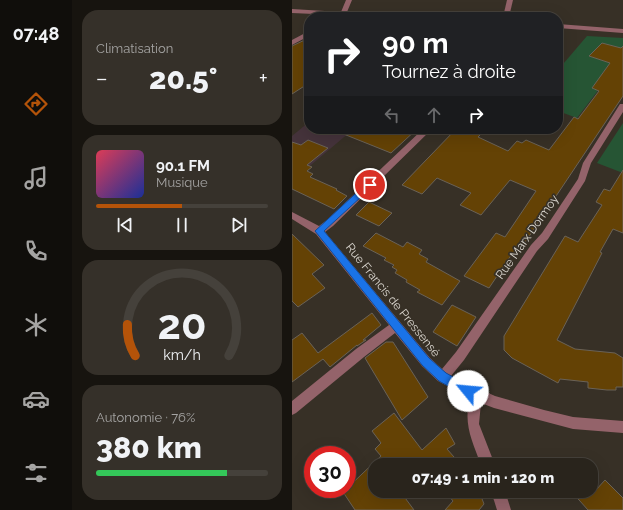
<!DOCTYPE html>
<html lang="fr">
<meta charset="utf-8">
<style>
:root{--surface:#29241c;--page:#353029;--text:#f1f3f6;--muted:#a5a4a3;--line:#45413b;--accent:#b45309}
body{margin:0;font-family:Raleway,sans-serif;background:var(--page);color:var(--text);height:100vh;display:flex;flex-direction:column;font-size:15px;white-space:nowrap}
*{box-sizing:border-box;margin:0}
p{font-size:13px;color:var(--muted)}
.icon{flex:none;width:22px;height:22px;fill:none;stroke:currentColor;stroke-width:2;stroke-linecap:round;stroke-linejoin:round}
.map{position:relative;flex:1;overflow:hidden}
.panel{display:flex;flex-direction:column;gap:10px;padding:10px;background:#17140f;width:220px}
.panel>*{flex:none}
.banner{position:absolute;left:12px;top:12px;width:259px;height:122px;border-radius:16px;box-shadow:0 4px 16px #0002,0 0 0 1px var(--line);background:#202124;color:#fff;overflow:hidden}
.speed{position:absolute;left:12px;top:446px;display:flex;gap:8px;font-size:20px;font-weight:700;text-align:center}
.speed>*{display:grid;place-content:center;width:52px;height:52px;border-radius:50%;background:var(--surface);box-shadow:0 4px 16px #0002,0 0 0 1px var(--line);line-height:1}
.speed .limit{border:6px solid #d22;background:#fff;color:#111}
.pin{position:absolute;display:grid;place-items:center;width:34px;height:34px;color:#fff;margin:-17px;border:2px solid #fff;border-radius:50%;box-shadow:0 1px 4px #0007}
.me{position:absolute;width:44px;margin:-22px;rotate:298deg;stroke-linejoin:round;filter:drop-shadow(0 0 3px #0008)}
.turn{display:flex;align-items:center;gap:14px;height:84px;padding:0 12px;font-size:18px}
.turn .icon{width:52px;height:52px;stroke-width:2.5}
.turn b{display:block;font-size:28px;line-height:34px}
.lanes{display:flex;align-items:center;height:38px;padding:0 12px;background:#0003;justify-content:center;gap:20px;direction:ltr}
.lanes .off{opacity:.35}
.big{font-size:30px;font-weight:800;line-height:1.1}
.panel .widget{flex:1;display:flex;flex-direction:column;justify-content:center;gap:6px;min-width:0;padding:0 14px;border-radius:16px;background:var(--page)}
.panel .dial{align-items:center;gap:0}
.dial svg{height:104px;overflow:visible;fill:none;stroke:var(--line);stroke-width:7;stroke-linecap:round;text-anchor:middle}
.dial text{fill:var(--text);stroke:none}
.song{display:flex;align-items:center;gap:12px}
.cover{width:48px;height:48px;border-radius:6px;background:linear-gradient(135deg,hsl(350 70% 55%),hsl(230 70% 35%))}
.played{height:4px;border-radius:2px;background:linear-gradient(90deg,var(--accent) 50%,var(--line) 50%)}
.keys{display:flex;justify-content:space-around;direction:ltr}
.heat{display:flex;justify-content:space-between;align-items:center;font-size:22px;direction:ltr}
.charge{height:6px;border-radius:3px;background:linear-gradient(90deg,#34c759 76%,var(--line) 0)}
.trip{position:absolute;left:76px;top:458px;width:230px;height:40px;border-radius:16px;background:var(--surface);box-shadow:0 4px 16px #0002,0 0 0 1px var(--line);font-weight:800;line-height:40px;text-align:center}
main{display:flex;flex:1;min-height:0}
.dock{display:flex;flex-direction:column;width:72px;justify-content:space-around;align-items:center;background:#100e0b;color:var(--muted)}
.dock .icon{width:28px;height:28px}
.dock .active{color:var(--accent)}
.dock b{font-size:18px;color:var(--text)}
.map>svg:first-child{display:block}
.education{fill:#45333b}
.green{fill:#265534}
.building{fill:#644205;stroke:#6a6257}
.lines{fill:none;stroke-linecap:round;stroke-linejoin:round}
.minor{fill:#94636a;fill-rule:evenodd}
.route{fill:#1a73e8;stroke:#114b97}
.labels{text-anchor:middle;stroke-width:3.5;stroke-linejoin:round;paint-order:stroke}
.street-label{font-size:12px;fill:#dad6cf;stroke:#373026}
</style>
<main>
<nav class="dock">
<b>07:48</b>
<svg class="icon active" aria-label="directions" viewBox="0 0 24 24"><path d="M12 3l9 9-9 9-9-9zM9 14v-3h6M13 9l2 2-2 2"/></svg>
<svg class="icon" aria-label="music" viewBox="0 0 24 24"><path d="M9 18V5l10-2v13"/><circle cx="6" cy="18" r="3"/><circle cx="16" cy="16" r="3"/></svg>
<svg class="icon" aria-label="phone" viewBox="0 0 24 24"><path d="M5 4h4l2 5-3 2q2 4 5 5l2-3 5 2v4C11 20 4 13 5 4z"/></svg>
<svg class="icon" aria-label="climate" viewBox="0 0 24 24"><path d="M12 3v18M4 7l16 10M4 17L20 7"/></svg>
<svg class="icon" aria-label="car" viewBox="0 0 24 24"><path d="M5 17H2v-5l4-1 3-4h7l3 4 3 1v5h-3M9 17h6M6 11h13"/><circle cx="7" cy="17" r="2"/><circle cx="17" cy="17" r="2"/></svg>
<svg class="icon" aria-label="filters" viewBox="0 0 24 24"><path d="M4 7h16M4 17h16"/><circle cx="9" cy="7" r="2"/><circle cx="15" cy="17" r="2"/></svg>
</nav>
<section class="panel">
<div class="widget"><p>Climatisation</p>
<div class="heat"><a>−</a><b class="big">20.5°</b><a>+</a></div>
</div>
<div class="widget">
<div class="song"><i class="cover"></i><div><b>90.1 FM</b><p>Musique</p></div></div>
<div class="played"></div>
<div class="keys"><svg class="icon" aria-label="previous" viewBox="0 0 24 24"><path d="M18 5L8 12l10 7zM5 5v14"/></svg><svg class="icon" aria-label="pause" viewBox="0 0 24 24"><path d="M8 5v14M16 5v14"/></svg><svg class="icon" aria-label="next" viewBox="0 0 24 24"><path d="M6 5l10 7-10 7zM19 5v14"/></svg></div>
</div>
<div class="widget dial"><svg viewBox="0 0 100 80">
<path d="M14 69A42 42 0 1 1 86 69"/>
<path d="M14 69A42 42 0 0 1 8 45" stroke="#b45309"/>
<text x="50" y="56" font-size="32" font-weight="700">20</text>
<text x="50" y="72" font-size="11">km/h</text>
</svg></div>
<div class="widget"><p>Autonomie · 76%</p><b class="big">380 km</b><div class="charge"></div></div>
</section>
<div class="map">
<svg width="331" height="510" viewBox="0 0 331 510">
<rect width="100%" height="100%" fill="#373026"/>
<polygon class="education" points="17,122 17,129 49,129 58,132 0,181 0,136"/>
<g class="green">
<polygon points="295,36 331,38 331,64 314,80 285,118 266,111 266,70"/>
<polygon points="331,123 331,173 305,163"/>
</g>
<g class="building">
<polygon points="17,38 17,83 0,94 0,46"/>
<polygon points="310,43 329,48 331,46 331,96 224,256 220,254 197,288 172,276 204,233 213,237 244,191 218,180 189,215 168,205 179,193 145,178 130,194 110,185 164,129 194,129 186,137 216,151 225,141 230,143 234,140 257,150 282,117 286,119 307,91 300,88 318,63 297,56"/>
<polygon points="39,129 125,129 99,153"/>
<polygon points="16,140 36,148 15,165 20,167 15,171 21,174 18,177 45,189 44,190 55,196 42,209 0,189 0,142 9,145"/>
<polygon points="331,170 331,233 321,229 308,252 310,253 265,340 283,349 323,353 331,358 331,387 324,387 324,390 315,390 296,388 296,382 268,379 266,383 220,358 212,350 212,336 273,236 286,242 310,205 304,202 312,189 318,191"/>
<polygon points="77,202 100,213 87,226 64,215"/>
<polygon points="84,233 111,247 115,242 130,250 127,254 136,259 134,262 168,281 150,305 125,292 128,290 114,282 115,280 103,273 105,270 100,267 102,265 92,260 94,258 71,246"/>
<polygon points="0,234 32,265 20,274 33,288 6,307 0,301"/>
<polygon points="160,305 184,317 165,346 141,332"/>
<polygon points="80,313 89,325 71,340 74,340 65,346 65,345 38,367 31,359 0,382 0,340 10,333 26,353"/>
<polygon points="94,342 101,342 136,397 110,420 73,358"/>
<polygon points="102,413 130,450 154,428 163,444 155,449 169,465 83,465 83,491 108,491 122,510 63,510 51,492 89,456 83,449 89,443 80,431"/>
<polygon points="313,480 331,498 331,510 296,510 279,491 303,491"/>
<polygon points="153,491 187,491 192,504 187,510 153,510 161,501"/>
</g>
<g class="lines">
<g class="minor">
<polygon points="54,0 60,0 55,12 109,15 112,17 52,16 45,17 44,15 0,13 0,9 49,12"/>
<polygon points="215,0 221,0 217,17 211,17"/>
<polygon points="266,24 331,29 331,33 266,28"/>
<polygon points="17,31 17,36 0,45 0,40"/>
<path d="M 328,104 L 331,104 L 331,112 L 299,163 L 293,181 L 256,239 L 245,251 L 172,360 L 159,376 L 203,396 L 252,410 L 281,417 L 331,421 L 331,433 L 281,429 L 202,408 L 189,403 L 187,424 L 203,465 L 189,465 C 180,440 171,424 178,398 L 146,381 L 130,366 L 103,333 L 72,357 L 4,413 L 0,415 L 0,401 L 64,349 L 97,325 L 24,234 L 0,219 L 0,212 L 27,226 L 35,220 L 131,129 L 140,129 L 41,226 L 33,232 L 138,358 L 150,369 L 164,352 L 239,245 L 250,233 L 286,179 L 291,163 Z"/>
<polygon points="199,491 213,491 219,510 205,510"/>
</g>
</g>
<polygon class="route" points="75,183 78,183 82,185 32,231 137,358 154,373 179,387 181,391 179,395 176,396 172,395 147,381 130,365 23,231"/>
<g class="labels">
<g class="street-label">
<text transform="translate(235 237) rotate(-55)" y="4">Rue Marx Dormoy</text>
<text transform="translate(101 300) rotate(51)" y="4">Rue Francis de Pressensé</text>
</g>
</g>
</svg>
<div class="speed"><div class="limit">30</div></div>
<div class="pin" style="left:78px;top:185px;background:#d93025"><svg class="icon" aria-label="arrive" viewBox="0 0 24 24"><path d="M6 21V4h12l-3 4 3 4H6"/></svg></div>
<svg class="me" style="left:176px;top:391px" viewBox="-20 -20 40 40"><circle r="19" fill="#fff"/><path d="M0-13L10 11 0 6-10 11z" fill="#1a73e8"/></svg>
<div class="trip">07:49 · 1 min · 120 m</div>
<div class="banner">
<div class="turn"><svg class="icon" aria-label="right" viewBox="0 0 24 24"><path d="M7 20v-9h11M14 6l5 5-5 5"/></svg><div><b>90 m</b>Tournez à droite</div></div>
<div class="lanes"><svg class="icon off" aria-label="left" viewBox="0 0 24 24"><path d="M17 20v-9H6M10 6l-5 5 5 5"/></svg><svg class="icon off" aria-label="ahead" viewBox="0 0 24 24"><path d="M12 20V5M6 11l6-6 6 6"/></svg><svg class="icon" aria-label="right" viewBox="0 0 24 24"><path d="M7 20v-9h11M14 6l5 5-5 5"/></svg></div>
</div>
</div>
</main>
